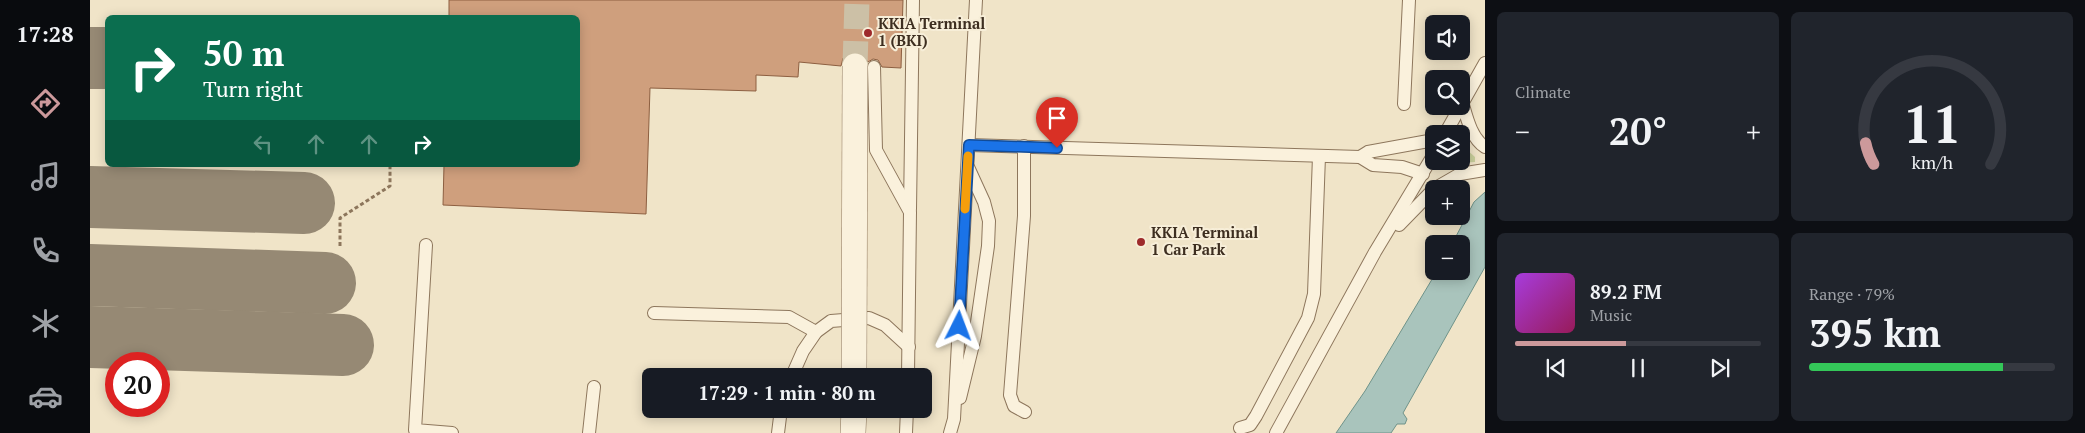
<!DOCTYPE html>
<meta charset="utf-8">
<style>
:root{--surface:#171b24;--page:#20242c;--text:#f1f3f6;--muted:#9ea1a6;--line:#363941;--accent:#cc999b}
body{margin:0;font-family:"PT Serif",serif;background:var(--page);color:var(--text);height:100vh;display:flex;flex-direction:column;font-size:19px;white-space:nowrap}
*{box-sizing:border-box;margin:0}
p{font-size:16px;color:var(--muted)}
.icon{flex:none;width:28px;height:28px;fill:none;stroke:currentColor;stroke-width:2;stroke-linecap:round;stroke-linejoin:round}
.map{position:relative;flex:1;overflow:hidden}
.side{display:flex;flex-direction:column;gap:12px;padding:12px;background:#0d0f14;width:600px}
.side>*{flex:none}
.hud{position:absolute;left:15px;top:15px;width:475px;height:152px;border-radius:8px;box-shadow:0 2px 12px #0003;background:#0b6e4f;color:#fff;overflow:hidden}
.buttons{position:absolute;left:1335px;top:15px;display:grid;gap:10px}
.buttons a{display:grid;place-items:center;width:45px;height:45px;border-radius:8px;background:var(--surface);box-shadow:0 2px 12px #0003;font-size:25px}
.speed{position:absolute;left:15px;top:352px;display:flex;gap:10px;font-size:25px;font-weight:700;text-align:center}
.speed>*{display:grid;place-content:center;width:65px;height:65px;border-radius:50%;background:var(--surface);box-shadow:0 2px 12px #0003;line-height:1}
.speed .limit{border:8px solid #d22;background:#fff;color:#111}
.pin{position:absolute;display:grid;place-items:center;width:42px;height:42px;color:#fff;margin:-51px -21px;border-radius:50% 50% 50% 0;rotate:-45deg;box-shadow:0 0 5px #0007}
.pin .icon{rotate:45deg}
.me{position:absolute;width:55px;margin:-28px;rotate:3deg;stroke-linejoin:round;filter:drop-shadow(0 0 4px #0008)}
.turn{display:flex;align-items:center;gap:18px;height:105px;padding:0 15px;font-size:22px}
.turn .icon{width:65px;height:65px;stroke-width:2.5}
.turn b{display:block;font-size:35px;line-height:42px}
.lanes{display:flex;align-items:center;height:48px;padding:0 15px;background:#0003;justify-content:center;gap:25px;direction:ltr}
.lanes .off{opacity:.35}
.big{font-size:38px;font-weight:800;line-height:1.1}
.side .widget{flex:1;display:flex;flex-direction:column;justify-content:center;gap:8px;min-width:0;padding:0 18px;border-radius:8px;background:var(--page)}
.side .dial{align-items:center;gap:0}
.dial svg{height:130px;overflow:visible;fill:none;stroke:var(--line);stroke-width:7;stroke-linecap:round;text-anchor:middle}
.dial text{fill:var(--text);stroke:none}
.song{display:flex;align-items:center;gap:15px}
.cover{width:60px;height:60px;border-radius:8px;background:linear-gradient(135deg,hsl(280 70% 55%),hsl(330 70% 35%))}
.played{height:5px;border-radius:2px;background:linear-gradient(90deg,var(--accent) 45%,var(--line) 45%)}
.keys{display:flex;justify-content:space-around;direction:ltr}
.heat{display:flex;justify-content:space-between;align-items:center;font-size:28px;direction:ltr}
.charge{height:8px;border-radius:4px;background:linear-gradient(90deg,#34c759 79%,var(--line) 0)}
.side .tiles{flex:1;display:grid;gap:12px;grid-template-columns:repeat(2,1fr)}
.trip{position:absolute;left:552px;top:368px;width:290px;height:50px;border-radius:8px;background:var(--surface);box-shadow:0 2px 12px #0003;font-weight:800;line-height:50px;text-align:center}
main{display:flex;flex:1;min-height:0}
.tab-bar{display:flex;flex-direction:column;width:90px;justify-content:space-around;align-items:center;background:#090b0e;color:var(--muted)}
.tab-bar .icon{width:35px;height:35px}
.tab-bar .selected{color:var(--accent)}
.tab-bar b{font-size:22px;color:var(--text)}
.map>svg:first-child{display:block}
.green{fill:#c9cf9b}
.water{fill:#a9c4bc;stroke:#6f938a}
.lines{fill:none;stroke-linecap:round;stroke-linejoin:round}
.taxiway{stroke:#968974;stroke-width:62}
.building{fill:#cf9f7d;stroke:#8d5f41}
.street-tunnel{stroke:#ccc0a6;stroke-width:25;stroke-dasharray:25 12;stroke-linecap:butt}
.lane-casing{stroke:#8d765c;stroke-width:14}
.street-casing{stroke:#8d765c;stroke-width:26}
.path{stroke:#8d765c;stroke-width:3;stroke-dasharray:4 2.5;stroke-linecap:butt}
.lane{stroke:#faf1dc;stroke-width:12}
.street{stroke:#faf1dc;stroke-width:25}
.street-bridge-casing{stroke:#8d765c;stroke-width:26;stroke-linecap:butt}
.street-bridge{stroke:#faf1dc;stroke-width:25}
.route-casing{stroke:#114b97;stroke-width:12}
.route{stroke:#1a73e8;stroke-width:9}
.slow{stroke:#f59e0b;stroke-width:9}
.poi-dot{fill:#9e2a2b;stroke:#f7eed8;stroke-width:2}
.labels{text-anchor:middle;stroke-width:4;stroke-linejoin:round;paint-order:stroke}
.poi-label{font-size:15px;font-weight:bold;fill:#3d2e20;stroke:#f7eed8;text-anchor:start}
</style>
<main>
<nav class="tab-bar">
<b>17:28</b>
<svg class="icon selected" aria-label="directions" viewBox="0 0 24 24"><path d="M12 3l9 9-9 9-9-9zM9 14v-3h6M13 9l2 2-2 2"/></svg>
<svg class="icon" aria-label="music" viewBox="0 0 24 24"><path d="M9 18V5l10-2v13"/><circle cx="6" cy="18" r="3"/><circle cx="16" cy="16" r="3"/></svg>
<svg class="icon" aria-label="phone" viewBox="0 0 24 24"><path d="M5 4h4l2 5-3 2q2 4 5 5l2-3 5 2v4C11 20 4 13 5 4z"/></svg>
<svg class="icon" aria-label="climate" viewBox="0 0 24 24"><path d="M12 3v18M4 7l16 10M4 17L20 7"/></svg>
<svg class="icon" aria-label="car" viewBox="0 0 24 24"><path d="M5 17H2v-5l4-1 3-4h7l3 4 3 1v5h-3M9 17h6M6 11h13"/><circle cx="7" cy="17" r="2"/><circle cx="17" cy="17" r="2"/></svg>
</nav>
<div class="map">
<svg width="1395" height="433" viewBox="0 0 1395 433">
<rect width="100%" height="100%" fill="#f0e4c8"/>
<polygon class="green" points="1371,138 1376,149 1385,157 1385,162 1365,163 1354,166 1354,161 1371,161"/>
<polygon class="water" points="1395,192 1395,267 1313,413 1317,419 1315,424 1307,424 1301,433 1246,433 1275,391 1347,271 1371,271 1371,244 1362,244 1384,202"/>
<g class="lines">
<g class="taxiway">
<polyline points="0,58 18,58"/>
<polyline points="0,197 214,203"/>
<polyline points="0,275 235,283"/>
<polyline points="0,337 253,345"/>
</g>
</g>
<polygon class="building" points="359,0 813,0 811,68 792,67 788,60 783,59 778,62 773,54 765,52 758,53 753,58 751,66 709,62 708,77 666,75 666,91 560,88 556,214 353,205 354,165 488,165 488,18 359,18"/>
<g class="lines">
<polyline class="street-tunnel" points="765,66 767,0"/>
<defs>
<g id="lane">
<polyline points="784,67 786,150 820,212 818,376"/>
<polyline points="1314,104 1319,0"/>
<path d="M 1373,105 C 1377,119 1382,139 1395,147"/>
<polyline points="1355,134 1395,63"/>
<polyline points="879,145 1270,157 1278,152 1344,140"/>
<polyline points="934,146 934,216 920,395 924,406 935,412"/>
<polyline points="1270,157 1283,165 1312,167 1333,174"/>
<polyline points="1344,189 1370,174 1395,170"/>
<polyline points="820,209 823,0"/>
<polyline points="1309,225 1344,189"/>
<polyline points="336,245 325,430 362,433"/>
<polyline points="564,313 699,317 726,332"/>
<polyline points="702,376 713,351 726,332 741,321 779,318 795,325 819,347"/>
<polyline points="870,398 885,336 898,246 899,221 894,202 878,167"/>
<polyline points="1150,428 1160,425 1166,416 1218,318 1224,294 1229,156"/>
<polyline points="499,433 504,387"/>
<polyline points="688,433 691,409"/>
<polyline points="816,433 817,409"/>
<polyline points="860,433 864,419 886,0"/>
<polyline points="1186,433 1285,252 1344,154"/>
</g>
<polyline id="street" points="763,433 764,409"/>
</defs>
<use href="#lane" class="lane-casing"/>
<use href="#street" class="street-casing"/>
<polyline class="path" points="250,246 250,218 300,186 300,165"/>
<use href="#lane" class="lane"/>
<use href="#street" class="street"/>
<defs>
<polyline id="street-bridge" points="764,376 765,66"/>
</defs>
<use href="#street-bridge" class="street-bridge-casing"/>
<use href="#street-bridge" class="street-bridge"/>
</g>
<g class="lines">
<defs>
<polyline id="route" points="869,326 879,145 967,148"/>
</defs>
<use href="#route" class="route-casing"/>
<use href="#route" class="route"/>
<polyline class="slow" points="875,209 878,156"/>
</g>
<g class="poi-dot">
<circle cx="778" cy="33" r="5"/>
<circle cx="1051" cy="242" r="5"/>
</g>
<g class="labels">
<g class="poi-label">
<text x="788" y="29">KKIA Terminal<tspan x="788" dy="17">1 (BKI)</tspan></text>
<text x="1061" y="238">KKIA Terminal<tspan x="1061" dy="17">1 Car Park</tspan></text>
</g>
</g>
</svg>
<div class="buttons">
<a><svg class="icon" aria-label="sound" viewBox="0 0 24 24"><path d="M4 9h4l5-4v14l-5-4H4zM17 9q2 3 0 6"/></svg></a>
<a><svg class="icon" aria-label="search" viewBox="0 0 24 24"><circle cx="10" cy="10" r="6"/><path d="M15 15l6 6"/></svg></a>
<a><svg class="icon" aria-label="layers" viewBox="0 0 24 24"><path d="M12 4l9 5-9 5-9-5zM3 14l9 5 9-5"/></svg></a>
<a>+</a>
<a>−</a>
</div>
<div class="speed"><div class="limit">20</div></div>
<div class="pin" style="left:967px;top:148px;background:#d93025"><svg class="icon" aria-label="arrive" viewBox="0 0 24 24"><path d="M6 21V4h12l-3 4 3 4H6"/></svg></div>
<svg class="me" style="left:869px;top:326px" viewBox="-20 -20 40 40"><path d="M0-17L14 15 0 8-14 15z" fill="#1a73e8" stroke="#fff" stroke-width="4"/></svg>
<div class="trip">17:29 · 1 min · 80 m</div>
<div class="hud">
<div class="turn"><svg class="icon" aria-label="right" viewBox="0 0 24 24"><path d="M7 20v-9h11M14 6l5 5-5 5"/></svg><div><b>50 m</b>Turn right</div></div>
<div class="lanes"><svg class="icon off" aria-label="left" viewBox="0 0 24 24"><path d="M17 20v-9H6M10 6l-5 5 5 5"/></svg><svg class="icon off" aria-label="ahead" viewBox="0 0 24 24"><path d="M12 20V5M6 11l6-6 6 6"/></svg><svg class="icon off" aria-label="ahead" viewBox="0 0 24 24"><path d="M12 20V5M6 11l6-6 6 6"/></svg><svg class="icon" aria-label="right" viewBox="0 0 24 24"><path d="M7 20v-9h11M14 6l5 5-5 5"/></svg></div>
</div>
</div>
<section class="side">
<div class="tiles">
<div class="widget"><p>Climate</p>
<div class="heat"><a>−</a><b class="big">20°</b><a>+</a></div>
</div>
<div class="widget dial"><svg viewBox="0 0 100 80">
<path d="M14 69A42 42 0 1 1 86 69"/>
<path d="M14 69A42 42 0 0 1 9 56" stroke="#cc999b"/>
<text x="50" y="56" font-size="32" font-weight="700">11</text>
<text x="50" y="72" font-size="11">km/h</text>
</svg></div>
<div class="widget">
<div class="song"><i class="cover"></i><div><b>89.2 FM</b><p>Music</p></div></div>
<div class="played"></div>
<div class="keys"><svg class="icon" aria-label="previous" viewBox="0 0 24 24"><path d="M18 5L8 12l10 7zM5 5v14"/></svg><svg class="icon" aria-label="pause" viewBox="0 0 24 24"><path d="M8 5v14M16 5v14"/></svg><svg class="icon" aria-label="next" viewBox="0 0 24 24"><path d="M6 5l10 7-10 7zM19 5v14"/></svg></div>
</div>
<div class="widget"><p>Range · 79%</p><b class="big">395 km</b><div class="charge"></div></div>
</div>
</section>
</main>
